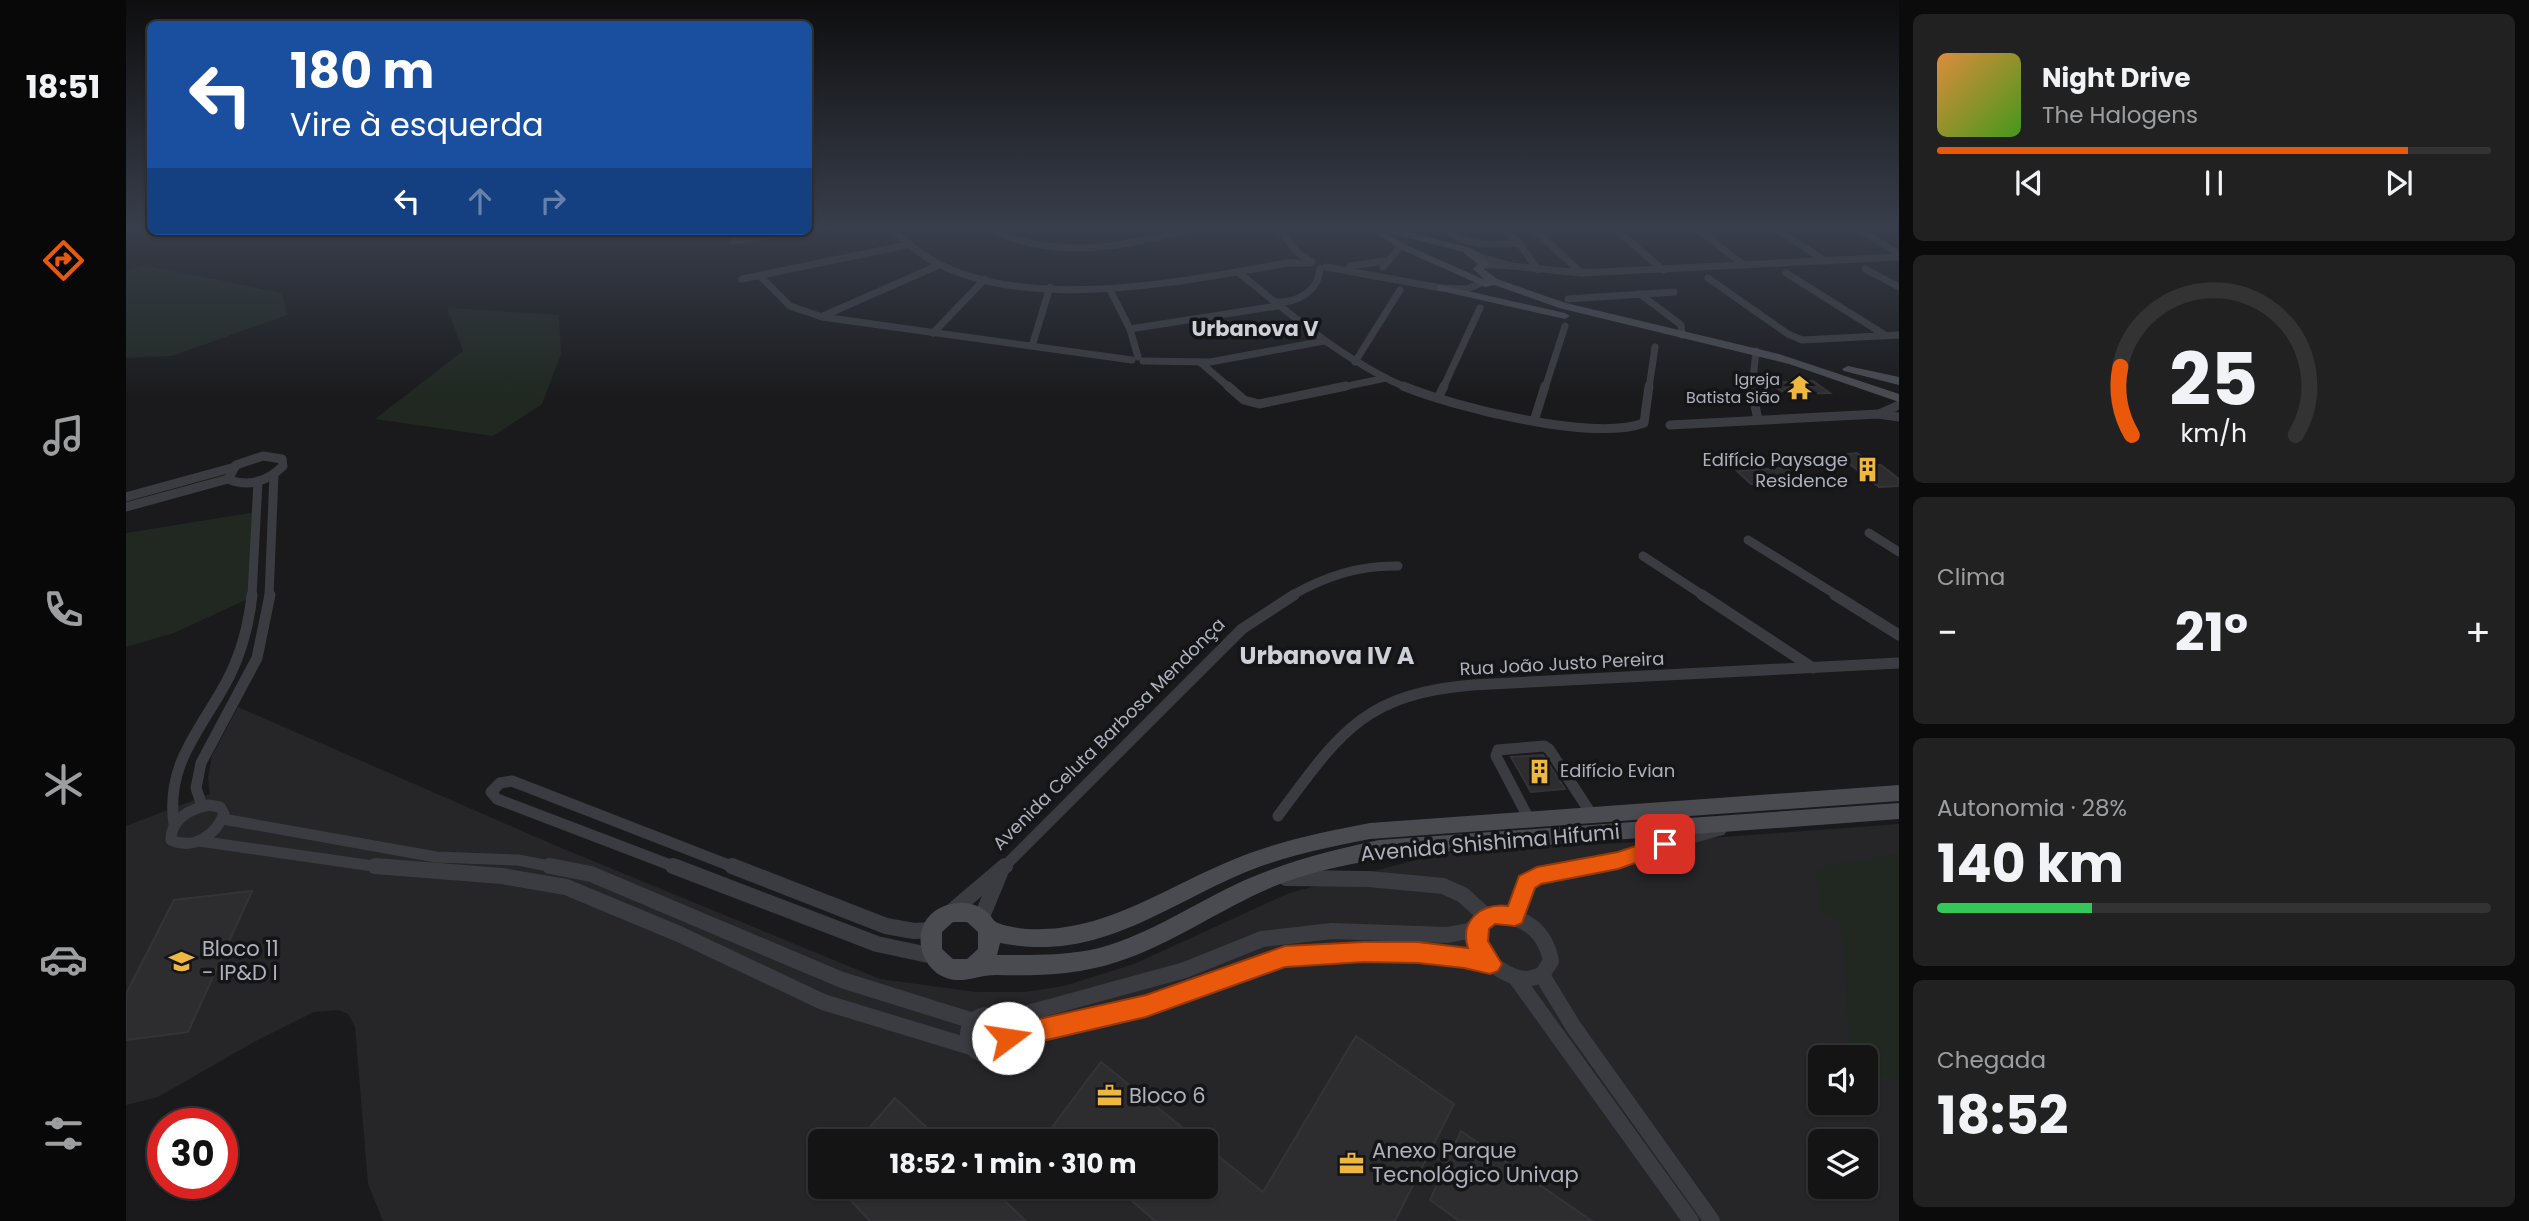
<!DOCTYPE html>
<html lang="pt">
<meta charset="utf-8">
<style>
:root{--surface:#141415;--page:#212122;--text:#f1f3f6;--muted:#9d9ea0;--line:#333334;--accent:#ea580c}
body{margin:0;font-family:Poppins,sans-serif;background:var(--page);color:var(--text);height:100vh;display:flex;flex-direction:column;font-size:26px;white-space:nowrap}
*{box-sizing:border-box;margin:0}
p{font-size:23px;color:var(--muted)}
.icon{flex:none;width:38px;height:38px;fill:none;stroke:currentColor;stroke-width:2;stroke-linecap:round;stroke-linejoin:round}
.map{position:relative;flex:1;overflow:hidden}
.panel{display:flex;flex-direction:column;gap:14px;padding:14px;background:#0b0b0c;width:630px}
.panel>*{flex:none}
.guide{position:absolute;left:21px;top:21px;width:665px;height:214px;border-radius:10px;box-shadow:0 2px 5px #0004,0 0 0 2px var(--line);background:#1a4fa0;color:#fff;overflow:hidden}
.buttons{position:absolute;left:1682px;top:1045px;display:grid;gap:14px}
.buttons a{display:grid;place-items:center;width:70px;height:70px;border-radius:10px;background:var(--surface);box-shadow:0 2px 5px #0004,0 0 0 2px var(--line);font-size:35px}
.speed{position:absolute;left:21px;top:1108px;display:flex;gap:14px;font-size:35px;font-weight:700;text-align:center}
.speed>*{display:grid;place-content:center;width:91px;height:91px;border-radius:50%;background:var(--surface);box-shadow:0 2px 5px #0004,0 0 0 2px var(--line);line-height:1}
.speed .limit{border:10px solid #d22;background:#fff;color:#111}
.pin{position:absolute;display:grid;place-items:center;width:60px;height:60px;color:#fff;margin:-30px;border-radius:14px;box-shadow:0 4px 10px #0006}
.me{position:absolute;width:77px;margin:-38px;rotate:76deg;stroke-linejoin:round;filter:drop-shadow(0 0 5px #0008)}
.turn{display:flex;align-items:center;gap:24px;height:147px;padding:0 28px;font-size:32px}
.turn .icon{width:91px;height:91px;stroke-width:2.5}
.turn b{display:block;font-size:49px;line-height:60px}
.lanes{display:flex;align-items:center;height:66px;padding:0 28px;background:#0003;justify-content:center;gap:35px;direction:ltr}
.lanes .off{opacity:.35}
.big{font-size:52px;font-weight:700;line-height:1.1}
.panel .widget{flex:1;display:flex;flex-direction:column;justify-content:center;gap:10px;min-width:0;padding:0 24px;border-radius:10px;background:var(--page)}
.panel .dial{align-items:center;gap:0}
.dial svg{height:182px;overflow:visible;fill:none;stroke:var(--line);stroke-width:7;stroke-linecap:round;text-anchor:middle}
.dial text{fill:var(--text);stroke:none}
.song{display:flex;align-items:center;gap:21px}
.cover{width:84px;height:84px;border-radius:10px;background:linear-gradient(135deg,hsl(30 70% 55%),hsl(100 70% 35%))}
.played{height:7px;border-radius:4px;background:linear-gradient(90deg,var(--accent) 85%,var(--line) 85%)}
.keys{display:flex;justify-content:space-around;direction:ltr}
.heat{display:flex;justify-content:space-between;align-items:center;font-size:38px;direction:ltr}
.charge{height:10px;border-radius:5px;background:linear-gradient(90deg,#34c759 28%,var(--line) 0)}
.trip{position:absolute;left:682px;top:1129px;width:410px;height:70px;border-radius:10px;background:var(--surface);box-shadow:0 2px 5px #0004,0 0 0 2px var(--line);font-weight:700;line-height:70px;text-align:center}
main{display:flex;flex:1;min-height:0}
.menu{display:flex;flex-direction:column;width:126px;justify-content:space-around;align-items:center;background:#080808;color:var(--muted)}
.menu .icon{width:49px;height:49px}
.menu .on{color:var(--accent)}
.menu b{font-size:32px;color:var(--text)}
.map>svg:first-child{display:block}
.built{fill:#262629;fill-rule:evenodd}
.green{fill:#202821}
.building{fill:#2d2d30;stroke:#343438;stroke-width:2}
.lines{fill:none;stroke-linecap:round;stroke-linejoin:round}
.street-far3{stroke:#3b3c41;stroke-width:7}
.street-far2{stroke:#3b3c41;stroke-width:9}
.street-far1{stroke:#3b3c41;stroke-width:11}
.street{stroke:#3b3c41;stroke-width:16}
.secondary{fill:#494b51;fill-rule:evenodd}
.route{fill:#ea580c;stroke:#983908;stroke-width:2}
.labels{text-anchor:middle;stroke-width:7;stroke-linejoin:round;paint-order:stroke}
.far-poi-label{font-size:16px;fill:#adb1bc;stroke:#151517;text-anchor:end}
.poi-label{font-size:18px;fill:#adb1bc;stroke:#151517;text-anchor:end}
.street-label{font-size:18px;fill:#adb1bc;stroke:#151517}
.far-district-label{font-size:21px;font-weight:bold;fill:#ced0d8;stroke:#151517}
.near-street-label{font-size:21px;fill:#adb1bc;stroke:#151517}
.near-poi-label{font-size:21px;fill:#adb1bc;stroke:#151517;text-anchor:start}
.district-label{font-size:24px;font-weight:bold;fill:#ced0d8;stroke:#151517}
</style>
<main>
<nav class="menu">
<b>18:51</b>
<svg class="icon on" aria-label="directions" viewBox="0 0 24 24"><path d="M12 3l9 9-9 9-9-9zM9 14v-3h6M13 9l2 2-2 2"/></svg>
<svg class="icon" aria-label="music" viewBox="0 0 24 24"><path d="M9 18V5l10-2v13"/><circle cx="6" cy="18" r="3"/><circle cx="16" cy="16" r="3"/></svg>
<svg class="icon" aria-label="phone" viewBox="0 0 24 24"><path d="M5 4h4l2 5-3 2q2 4 5 5l2-3 5 2v4C11 20 4 13 5 4z"/></svg>
<svg class="icon" aria-label="climate" viewBox="0 0 24 24"><path d="M12 3v18M4 7l16 10M4 17L20 7"/></svg>
<svg class="icon" aria-label="car" viewBox="0 0 24 24"><path d="M5 17H2v-5l4-1 3-4h7l3 4 3 1v5h-3M9 17h6M6 11h13"/><circle cx="7" cy="17" r="2"/><circle cx="17" cy="17" r="2"/></svg>
<svg class="icon" aria-label="filters" viewBox="0 0 24 24"><path d="M4 7h16M4 17h16"/><circle cx="9" cy="7" r="2"/><circle cx="15" cy="17" r="2"/></svg>
</nav>
<div class="map">
<svg width="1773" height="1221" viewBox="0 0 1773 1221">
<rect width="100%" height="100%" fill="#1a1a1c"/>
<path class="built" d="M 112,707 L 433,847 L 754,979 L 851,992 L 899,992 L 938,986 L 1008,964 L 1163,893 L 1317,853 L 1598,837 L 1773,824 L 1773,1221 L 257,1221 L 242,1184 L 229,1027 L 222,1014 L 212,1010 L 188,1012 L 128,1042 L 32,1097 L 0,1105 L 0,826 L 84,794 L 82,778 L 86,756 ZM 1694,1057 L 1740,1057 L 1740,1102 L 1694,1102 ZM 695,1141 L 1080,1141 L 1080,1186 L 695,1186 ZM 1694,1141 L 1740,1141 L 1740,1186 L 1694,1186 Z"/>
<g class="green">
<polygon points="18,265 156,293 161,315 46,356 0,358 0,271"/>
<polygon points="321,308 433,315 435,354 416,404 367,436 249,419 337,351"/>
<polygon points="130,512 126,597 48,633 0,647 0,533"/>
<polygon points="1772,854 1773,855 1773,1080 1740,1072 1740,1057 1725,1057 1715,923 1693,911 1690,868"/>
</g>
<g class="building">
<polygon points="1687,381 1704,393 1660,394 1643,383"/>
<polygon points="1731,453 1747,465 1755,465 1773,479 1773,486 1753,487 1712,455"/>
<polygon points="1660,468 1675,481 1625,484 1611,471"/>
<polygon points="1416,755 1417,755 1439,789 1405,792 1385,757"/>
<polygon points="126,891 62,1032 0,1040 0,994 48,900"/>
<polygon points="1230,1036 1328,1104 1269,1221 1029,1221 989,1186 1080,1186 1080,1146 1137,1192"/>
<polygon points="975,1062 1073,1141 937,1141 924,1130"/>
<polygon points="769,1098 815,1141 732,1141"/>
<polygon points="1335,1131 1466,1221 1333,1221 1304,1200"/>
<polygon points="711,1186 863,1186 900,1221 744,1221"/>
</g>
<g class="lines">
<g class="street-far3">
<path d="M 766,227 C 848,327 1052,282 1162,263 L 1184,263"/>
<path d="M 861,227 C 930,263 1000,246 1071,227"/>
<polyline points="1151,227 1172,253 1186,262"/>
<path d="M 1326,227 L 1323,231 C 1343,248 1368,244 1393,243"/>
<polyline points="1376,227 1393,243 1412,270"/>
<polyline points="1406,227 1455,273"/>
<polyline points="1487,227 1537,270"/>
<polyline points="1568,227 1618,265"/>
<polyline points="1648,227 1699,261"/>
<polyline points="1729,227 1773,254"/>
<polyline points="682,230 703,227"/>
<polyline points="607,241 675,231"/>
<polyline points="1352,256 1385,266 1358,265"/>
<polyline points="1224,266 1259,261"/>
<polyline points="1385,266 1455,273 1773,257"/>
<polyline points="1200,267 1315,288 1341,289 1362,280"/>
<polyline points="1257,267 1275,246"/>
<polyline points="1739,269 1773,287"/>
<path d="M 1112,272 C 1166,316 1217,360 1281,388"/>
<polyline points="1660,273 1759,335"/>
<polyline points="635,277 664,306 696,317 1006,360"/>
<polyline points="1582,278 1662,334 1676,340 1773,335"/>
<polyline points="616,279 781,245"/>
<polyline points="984,290 1004,329 1012,357"/>
<polyline points="1514,294 1555,325 1556,335"/>
<polyline points="1442,299 1548,292"/>
<path d="M 1149,302 C 1171,303 1192,292 1194,269"/>
<polyline points="697,316 813,265"/>
<polyline points="1004,329 1151,306"/>
<polyline points="807,333 859,279"/>
<polyline points="906,346 924,287"/>
<polyline points="1017,361 1084,362 1198,341"/>
<polyline points="1229,362 1274,290"/>
<polyline points="1075,363 1104,388"/>
<polyline points="1212,388 1260,378"/>
<polyline points="1317,388 1354,308"/>
<polyline points="1419,388 1439,326"/>
<polyline points="1523,388 1529,347"/>
<polyline points="1626,388 1630,351"/>
</g>
<g class="street-far2">
<polyline points="1102,386 1118,400 1133,404 1220,386"/>
<path d="M 1277,386 C 1328,407 1467,442 1518,423 L 1523,386"/>
<polyline points="1625,386 1632,420"/>
<polyline points="1312,398 1318,386"/>
<polyline points="1755,413 1773,405"/>
<polyline points="1408,421 1419,386"/>
<polyline points="1544,425 1752,414 1773,417"/>
<path d="M 137,456 L 156,459 L 157,466 C 142,481 122,488 102,479 L 110,465 Z"/>
<polyline points="0,497 109,467"/>
<polyline points="0,507 102,479"/>
<polyline points="1743,533 1773,552"/>
<polyline points="1622,540 1712,596"/>
<polyline points="1517,556 1578,596"/>
<polyline points="126,596 132,481"/>
<polyline points="143,596 148,474"/>
<path d="M 1165,596 C 1199,576 1233,565 1272,566"/>
</g>
<g class="street-far1">
<polyline points="1576,595 1687,668"/>
<polyline points="1709,595 1773,635"/>
<path d="M 83,805 L 94,807 L 98,814 C 89,836 68,850 45,840 C 45,819 64,809 83,805 Z"/>
<polyline points="76,806 70,788 75,763 131,658 144,595"/>
<path d="M 1152,816 C 1213,734 1237,694 1346,685 L 1773,663"/>
<polyline points="97,819 310,857 392,860 433,868"/>
<polyline points="1403,819 1370,756 1372,750 1418,746 1423,749 1466,815"/>
<path d="M 48,824 C 39,762 77,728 103,677 C 116,651 123,623 126,595"/>
<polyline points="73,841 261,868"/>
<polyline points="552,868 371,799 365,792 374,783 386,781 610,868"/>
<polyline points="877,868 1116,629 1168,595"/>
<polyline points="1455,868 1595,830"/>
</g>
<g class="street">
<polyline points="249,866 376,876 440,887 553,934 697,1002 845,1047"/>
<polyline points="424,866 465,874 716,980 847,1021"/>
<polyline points="547,866 751,944 807,956"/>
<polyline points="606,866 760,926 788,931 806,930"/>
<polyline points="1160,878 1243,879 1317,886 1337,895 1361,917"/>
<polyline points="825,912 879,866"/>
<path d="M 1369,914 C 1399,916 1419,931 1425,961 L 1416,975 C 1411,976 1405,979 1400,979 C 1378,978 1335,948 1355,923 C 1358,919 1365,917 1369,914 Z"/>
<polyline points="1389,916 1400,882 1411,876 1465,866"/>
<polyline points="855,919 874,873"/>
<polyline points="1416,975 1447,1026 1586,1221"/>
<polyline points="1390,978 1565,1221"/>
<circle cx="862" cy="1035" r="20"/>
<polyline points="876,1020 1059,970 1136,939 1206,931 1321,935 1343,931 1352,925"/>
<polyline points="882,1038 1020,1006 1159,957 1238,952 1291,953 1338,957 1364,964"/>
</g>
<g class="secondary">
<polygon points="1252,227 1264,227 1344,248 1355,254 1363,265 1358,269 1371,279 1440,303 1653,354 1773,394 1773,402 1663,364 1433,308 1368,285 1359,287 1272,248 1252,234 1260,232 1278,244 1359,280 1347,269 1352,264 1337,252 1264,233"/>
<polygon points="1315,285 1439,313 1444,316 1439,319 1311,290 1311,286"/>
<polygon points="1722,366 1773,377 1773,385 1718,371 1716,369"/>
<path d="M 1773,785 L 1773,801 L 1244,839 C 1204,847 1163,855 1125,870 C 1038,905 974,963 874,943 L 871,955 C 905,955 940,956 973,948 C 1025,934 1070,902 1119,880 C 1162,861 1207,850 1253,840 L 1773,803 L 1773,819 C 1656,828 1538,836 1421,845 C 1337,851 1252,852 1171,878 C 1108,898 1054,942 991,962 C 952,975 911,976 870,975 C 851,975 836,985 818,977 C 791,965 785,924 812,909 C 828,900 848,900 862,913 C 867,918 866,920 872,923 C 889,930 915,930 933,928 C 994,921 1048,884 1104,861 C 1148,842 1196,832 1244,823 ZM 827,922 L 841,922 L 852,932 L 852,949 L 841,959 L 827,959 L 816,949 L 816,932 Z"/>
</g>
</g>
<linearGradient id="sky" x2="0" y2="1"><stop stop-color="#0e0e0f"/><stop offset="0.57" stop-color="#383e4b"/><stop offset="1" stop-color="#383e4b" stop-opacity="0"/></linearGradient>
<rect width="1773" height="398" fill="url(#sky)"/>
<path class="route" d="M 1539,836 L 1546,838 L 1549,844 L 1546,850 L 1492,869 L 1415,884 L 1409,888 L 1396,923 L 1389,926 L 1369,924 L 1363,929 L 1362,941 L 1376,964 L 1372,971 L 1364,974 L 1338,968 L 1292,963 L 1238,962 L 1159,967 L 1020,1017 L 882,1049 L 874,1046 L 870,1038 L 874,1029 L 882,1026 L 1020,995 L 1159,946 L 1238,942 L 1292,942 L 1342,948 C 1333,920 1356,903 1382,906 L 1393,876 L 1411,867 L 1492,852 Z"/>
<defs>
<symbol id="temple-bare" viewBox="-9 -9 18 18"><path d="M0-6L5-2H3V0L6.5 2.5H4V6H1.5V3h-3V6H-4V2.5H-6.5L-3 0V-2H-5Z" fill="#eeb840" stroke="#151517" stroke-width="2.5" paint-order="stroke"/></symbol>
<symbol id="building-bare" viewBox="-9 -9 18 18"><path d="M-4-6H4V6H1V3H-1V6H-4ZM-2.5-4.3h1.7v1.8h-1.7ZM.8-4.3h1.7v1.8H.8ZM-2.5-1h1.7V.8h-1.7ZM.8-1h1.7V.8H.8Z" fill="#eeb840" stroke="#151517" stroke-width="2.5" paint-order="stroke"/></symbol>
<symbol id="university-bare" viewBox="-9 -9 18 18"><path d="M0-5L7-2L0 1L-7-2ZM-4 1L0 2.5L4 1V4Q0 6-4 4Z" fill="#eeb840" stroke="#151517" stroke-width="2.5" paint-order="stroke"/></symbol>
<symbol id="office-bare" viewBox="-9 -9 18 18"><path d="M-6-3h4V-5.5h4V-3h4V5H-6ZM-1-4.5V-3h2v-1.5ZM-6 0V1H6V0Z" fill="#eeb840" stroke="#151517" stroke-width="2.5" paint-order="stroke"/></symbol>
</defs>
<g fill-rule="evenodd">
<use href="#temple-bare" x="1656" y="370" width="35" height="35"/>
<use href="#building-bare" x="1724" y="452" width="35" height="35"/>
<use href="#building-bare" x="1396" y="754" width="35" height="35"/>
<use href="#university-bare" x="38" y="944" width="35" height="35"/>
<use href="#office-bare" x="966" y="1078" width="35" height="35"/>
<use href="#office-bare" x="1208" y="1146" width="35" height="35"/>
</g>
<g class="labels">
<g class="far-poi-label">
<text x="1654" y="385">Igreja<tspan x="1654" dy="18">Batista Sião</tspan></text>
</g>
<g class="poi-label">
<text x="1722" y="466">Edifício Paysage<tspan x="1722" dy="21">Residence</tspan></text>
<text x="1434" y="777" text-anchor="start">Edifício Evian</text>
</g>
<g class="street-label">
<text transform="translate(1436 664) rotate(-3)" y="6">Rua João Justo Pereira</text>
<text transform="translate(983 734) rotate(-45)" y="6">Avenida Celuta Barbosa Mendonça</text>
</g>
<g class="far-district-label">
<text x="1129" y="336">Urbanova V</text>
</g>
<g class="near-street-label">
<text transform="translate(1364 843) rotate(-5)" y="7">Avenida Shishima Hifumi</text>
</g>
<g class="near-poi-label">
<text x="76" y="956">Bloco 11<tspan x="76" dy="24">- IP&amp;D I</tspan></text>
<text x="1003" y="1103">Bloco 6</text>
<text x="1246" y="1158">Anexo Parque<tspan x="1246" dy="24">Tecnológico Univap</tspan></text>
</g>
<g class="district-label">
<text x="1201" y="664">Urbanova IV A</text>
</g>
</g>
</svg>
<div class="buttons">
<a><svg class="icon" aria-label="sound" viewBox="0 0 24 24"><path d="M4 9h4l5-4v14l-5-4H4zM17 9q2 3 0 6"/></svg></a>
<a><svg class="icon" aria-label="layers" viewBox="0 0 24 24"><path d="M12 4l9 5-9 5-9-5zM3 14l9 5 9-5"/></svg></a>
</div>
<div class="speed"><div class="limit">30</div></div>
<div class="pin" style="left:1539px;top:844px;background:#d93025"><svg class="icon" aria-label="arrive" viewBox="0 0 24 24"><path d="M6 21V4h12l-3 4 3 4H6"/></svg></div>
<svg class="me" style="left:882px;top:1038px" viewBox="-20 -20 40 40"><circle r="19" fill="#fff"/><path d="M0-13L10 11 0 6-10 11z" fill="#ea580c"/></svg>
<div class="trip">18:52 · 1 min · 310 m</div>
<div class="guide">
<div class="turn"><svg class="icon" aria-label="left" viewBox="0 0 24 24"><path d="M17 20v-9H6M10 6l-5 5 5 5"/></svg><div><b>180 m</b>Vire à esquerda</div></div>
<div class="lanes"><svg class="icon" aria-label="left" viewBox="0 0 24 24"><path d="M17 20v-9H6M10 6l-5 5 5 5"/></svg><svg class="icon off" aria-label="ahead" viewBox="0 0 24 24"><path d="M12 20V5M6 11l6-6 6 6"/></svg><svg class="icon off" aria-label="right" viewBox="0 0 24 24"><path d="M7 20v-9h11M14 6l5 5-5 5"/></svg></div>
</div>
</div>
<section class="panel">
<div class="widget">
<div class="song"><i class="cover"></i><div><b>Night Drive</b><p>The Halogens</p></div></div>
<div class="played"></div>
<div class="keys"><svg class="icon" aria-label="previous" viewBox="0 0 24 24"><path d="M18 5L8 12l10 7zM5 5v14"/></svg><svg class="icon" aria-label="pause" viewBox="0 0 24 24"><path d="M8 5v14M16 5v14"/></svg><svg class="icon" aria-label="next" viewBox="0 0 24 24"><path d="M6 5l10 7-10 7zM19 5v14"/></svg></div>
</div>
<div class="widget dial"><svg viewBox="0 0 100 80">
<path d="M14 69A42 42 0 1 1 86 69"/>
<path d="M14 69A42 42 0 0 1 9 39" stroke="#ea580c"/>
<text x="50" y="56" font-size="32" font-weight="700">25</text>
<text x="50" y="72" font-size="11">km/h</text>
</svg></div>
<div class="widget"><p>Clima</p>
<div class="heat"><a>−</a><b class="big">21°</b><a>+</a></div>
</div>
<div class="widget"><p>Autonomia · 28%</p><b class="big">140 km</b><div class="charge"></div></div>
<div class="widget"><p>Chegada</p><b class="big">18:52</b></div>
</section>
</main>
